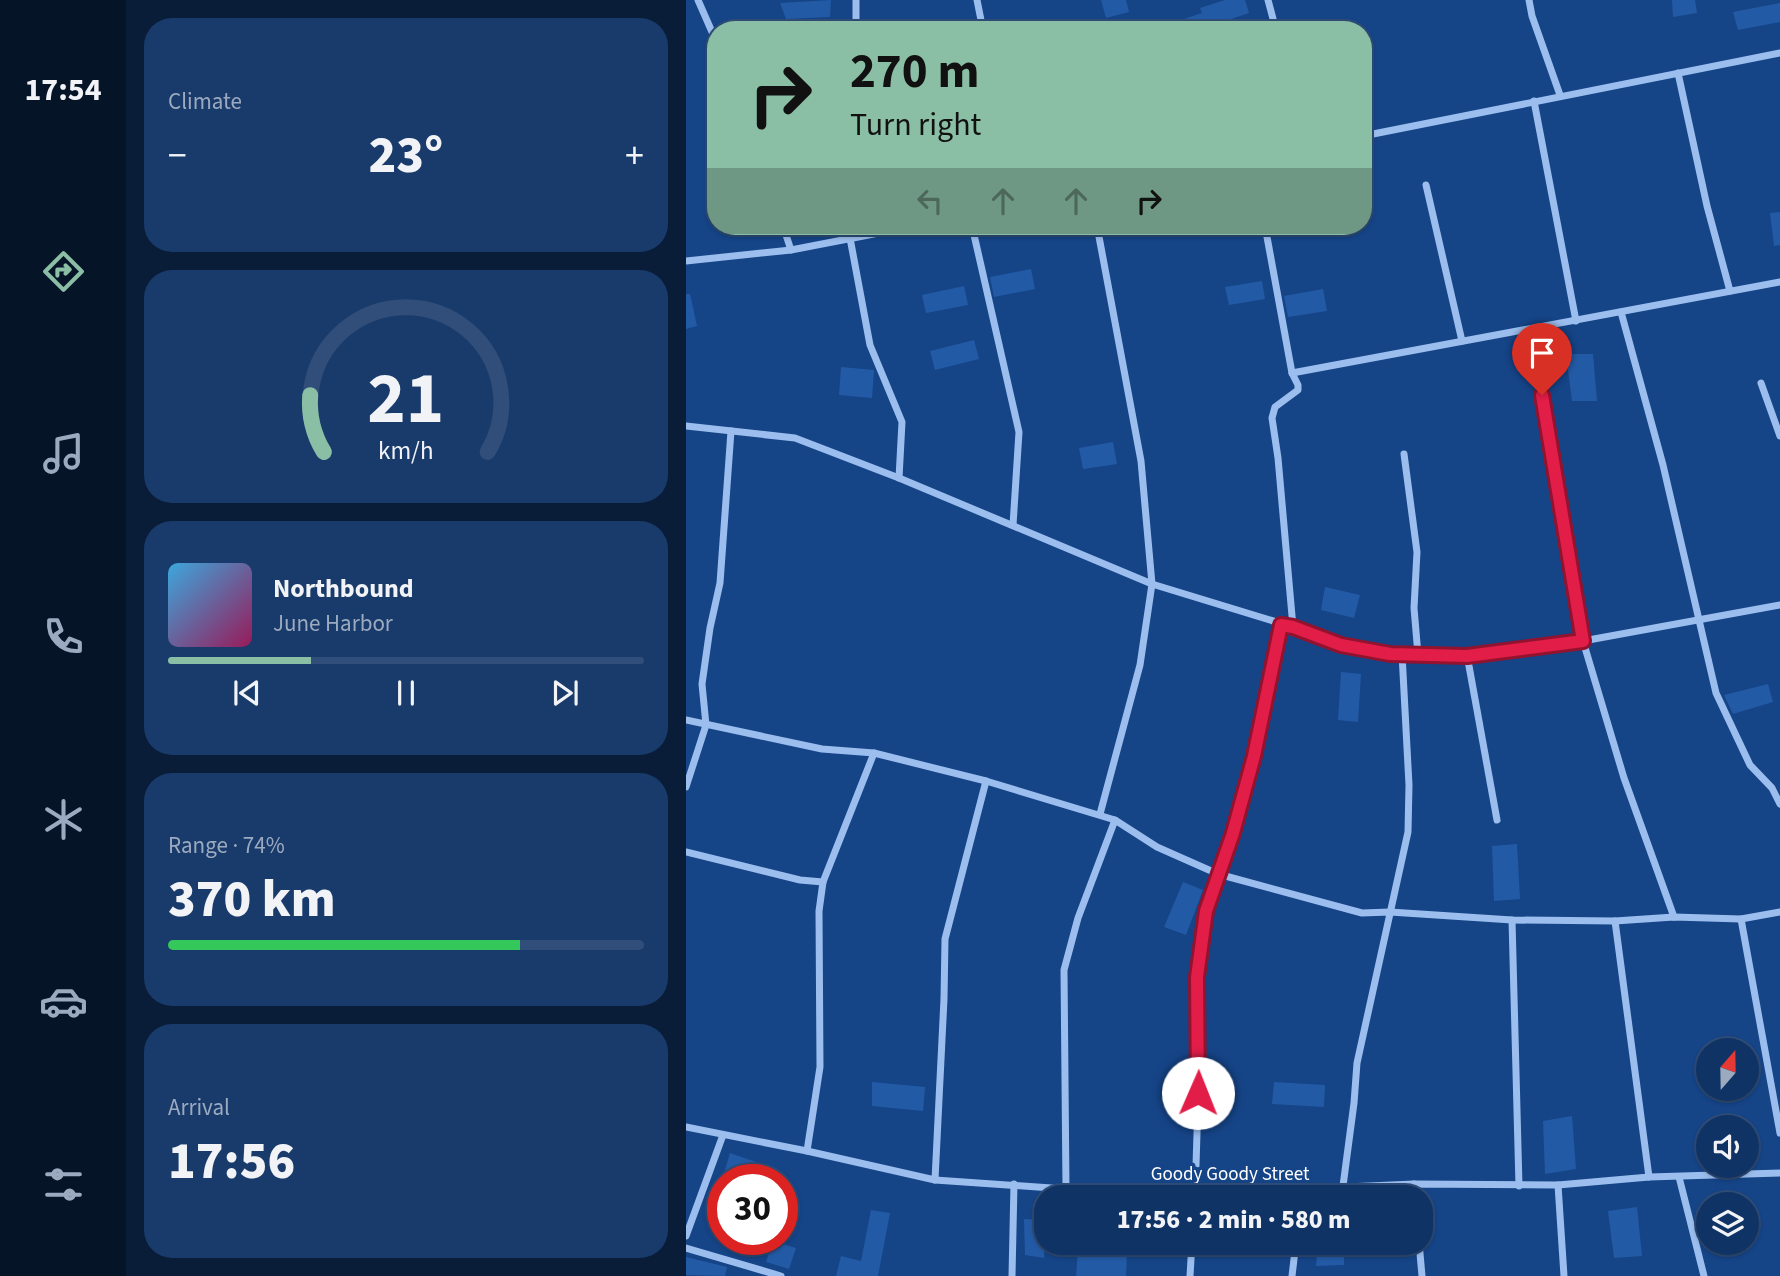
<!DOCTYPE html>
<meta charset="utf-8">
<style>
:root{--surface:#103365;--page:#193b6b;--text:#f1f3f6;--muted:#9caabf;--line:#304e79;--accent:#8abfa5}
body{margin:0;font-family:"Source Sans 3",sans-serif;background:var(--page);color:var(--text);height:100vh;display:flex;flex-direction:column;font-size:26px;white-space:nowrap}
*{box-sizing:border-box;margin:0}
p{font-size:23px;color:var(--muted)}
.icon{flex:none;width:38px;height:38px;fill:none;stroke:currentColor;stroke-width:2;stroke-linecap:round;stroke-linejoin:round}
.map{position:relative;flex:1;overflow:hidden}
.panel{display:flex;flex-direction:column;gap:18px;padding:18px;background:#091c38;width:560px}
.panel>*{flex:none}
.banner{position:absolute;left:21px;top:21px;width:665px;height:214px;border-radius:28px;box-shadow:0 2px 5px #0004,0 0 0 2px var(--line);background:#8abfa5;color:#111;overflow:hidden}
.needle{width:46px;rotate:20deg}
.controls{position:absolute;left:1010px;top:1038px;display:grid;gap:14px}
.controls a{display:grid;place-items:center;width:63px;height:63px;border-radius:50%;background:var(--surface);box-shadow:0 2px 5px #0004,0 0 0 2px var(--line);font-size:35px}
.speed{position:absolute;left:21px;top:1164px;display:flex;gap:14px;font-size:35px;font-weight:700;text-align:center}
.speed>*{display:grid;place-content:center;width:91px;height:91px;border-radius:50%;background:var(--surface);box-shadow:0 2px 5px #0004,0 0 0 2px var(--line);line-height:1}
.speed .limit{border:10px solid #d22;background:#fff;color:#111}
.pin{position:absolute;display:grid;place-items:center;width:60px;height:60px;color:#fff;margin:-72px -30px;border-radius:50% 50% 50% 0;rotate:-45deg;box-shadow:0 0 7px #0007}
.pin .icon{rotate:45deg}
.me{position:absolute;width:77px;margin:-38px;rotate:1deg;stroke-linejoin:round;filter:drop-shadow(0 0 5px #0008)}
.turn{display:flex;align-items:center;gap:24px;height:147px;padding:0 28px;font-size:32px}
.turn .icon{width:91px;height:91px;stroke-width:2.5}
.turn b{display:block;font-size:49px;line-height:60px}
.lanes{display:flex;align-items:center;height:66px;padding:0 28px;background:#0003;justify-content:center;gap:35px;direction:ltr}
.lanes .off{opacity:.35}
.big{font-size:52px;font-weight:800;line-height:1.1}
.panel .widget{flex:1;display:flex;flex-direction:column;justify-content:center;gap:10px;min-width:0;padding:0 24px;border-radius:28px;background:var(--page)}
.panel .dial{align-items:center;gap:0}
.dial svg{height:182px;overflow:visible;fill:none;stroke:var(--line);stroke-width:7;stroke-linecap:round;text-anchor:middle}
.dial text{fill:var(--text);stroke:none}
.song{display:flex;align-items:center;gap:21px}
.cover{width:84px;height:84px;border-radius:10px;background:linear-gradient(135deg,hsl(200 70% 55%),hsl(330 70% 35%))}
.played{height:7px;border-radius:4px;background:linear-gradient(90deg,var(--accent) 30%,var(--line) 30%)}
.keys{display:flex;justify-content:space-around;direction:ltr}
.heat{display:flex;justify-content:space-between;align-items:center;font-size:38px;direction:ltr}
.charge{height:10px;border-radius:5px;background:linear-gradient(90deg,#34c759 74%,var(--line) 0)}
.trip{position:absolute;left:348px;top:1185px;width:399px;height:70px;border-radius:28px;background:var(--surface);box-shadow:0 2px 5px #0004,0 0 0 2px var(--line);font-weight:800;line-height:70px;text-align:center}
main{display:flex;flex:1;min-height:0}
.tab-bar{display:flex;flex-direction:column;width:126px;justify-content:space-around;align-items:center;background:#061428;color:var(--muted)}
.tab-bar .icon{width:49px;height:49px}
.tab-bar .active{color:var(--accent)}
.tab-bar b{font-size:32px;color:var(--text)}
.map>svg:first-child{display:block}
.building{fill:#235aa6}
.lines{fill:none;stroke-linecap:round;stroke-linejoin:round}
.street{stroke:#9bbeee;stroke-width:7}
.route-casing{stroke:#92132f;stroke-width:18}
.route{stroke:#e11d48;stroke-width:12}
.labels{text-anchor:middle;stroke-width:7;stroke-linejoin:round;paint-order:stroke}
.street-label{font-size:19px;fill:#fff;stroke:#154487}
</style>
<main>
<nav class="tab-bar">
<b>17:54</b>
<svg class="icon active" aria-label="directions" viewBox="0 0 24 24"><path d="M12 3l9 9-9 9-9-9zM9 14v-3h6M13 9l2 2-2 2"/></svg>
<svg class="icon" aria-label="music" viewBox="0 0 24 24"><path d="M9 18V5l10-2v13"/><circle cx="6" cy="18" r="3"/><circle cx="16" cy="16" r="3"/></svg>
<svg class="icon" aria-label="phone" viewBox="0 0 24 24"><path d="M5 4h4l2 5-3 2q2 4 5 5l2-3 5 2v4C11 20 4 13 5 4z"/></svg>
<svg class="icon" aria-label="climate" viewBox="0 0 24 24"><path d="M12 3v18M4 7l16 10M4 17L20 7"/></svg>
<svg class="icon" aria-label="car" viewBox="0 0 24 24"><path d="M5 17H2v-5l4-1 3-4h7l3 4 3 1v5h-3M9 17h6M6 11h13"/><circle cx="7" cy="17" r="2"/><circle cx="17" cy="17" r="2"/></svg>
<svg class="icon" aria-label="filters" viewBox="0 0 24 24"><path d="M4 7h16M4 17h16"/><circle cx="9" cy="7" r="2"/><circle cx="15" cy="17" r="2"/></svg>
</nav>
<section class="panel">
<div class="widget"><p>Climate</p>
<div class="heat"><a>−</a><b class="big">23°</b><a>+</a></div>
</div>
<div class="widget dial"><svg viewBox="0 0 100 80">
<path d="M14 69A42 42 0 1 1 86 69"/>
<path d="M14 69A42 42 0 0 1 8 44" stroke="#8abfa5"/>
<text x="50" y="56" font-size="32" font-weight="700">21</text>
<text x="50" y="72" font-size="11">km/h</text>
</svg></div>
<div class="widget">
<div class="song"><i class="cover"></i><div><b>Northbound</b><p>June Harbor</p></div></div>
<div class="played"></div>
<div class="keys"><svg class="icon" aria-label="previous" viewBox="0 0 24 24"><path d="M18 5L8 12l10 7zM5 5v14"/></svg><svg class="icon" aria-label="pause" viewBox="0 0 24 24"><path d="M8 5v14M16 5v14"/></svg><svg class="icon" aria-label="next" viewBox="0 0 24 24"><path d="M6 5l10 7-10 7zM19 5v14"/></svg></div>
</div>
<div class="widget"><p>Range · 74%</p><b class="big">370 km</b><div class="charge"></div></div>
<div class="widget"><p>Arrival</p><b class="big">17:56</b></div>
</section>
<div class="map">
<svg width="1094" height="1276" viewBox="0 0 1094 1276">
<rect width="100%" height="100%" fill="#154487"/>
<g class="building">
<polygon points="145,0 144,17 100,19 94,3"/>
<polygon points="415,0 440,0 443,12 420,18"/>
<polygon points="539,0 559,0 563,13 512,30 491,30 489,22 516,13 514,8"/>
<polygon points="986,0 1009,0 1011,13 987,17"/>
<polygon points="1094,3 1094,22 1052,30 1047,12"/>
<polygon points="1094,212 1094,245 1088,246 1084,213"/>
<polygon points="345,269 349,289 308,297 304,277"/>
<polygon points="576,281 579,299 543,305 539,287"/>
<polygon points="278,286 282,305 240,313 236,295"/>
<polygon points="637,289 641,311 602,317 598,296"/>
<polygon points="0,294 4,294 11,326 0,329"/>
<polygon points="288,340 293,359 249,370 244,351"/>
<polygon points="880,354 907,354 911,401 886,401"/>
<polygon points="155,367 188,370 186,398 153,395"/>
<polygon points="427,442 431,464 397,469 393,448"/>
<polygon points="639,587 674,595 668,618 635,610"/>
<polygon points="655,672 675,674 672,722 652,720"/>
<polygon points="1082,684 1087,702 1047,714 1038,695"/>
<polygon points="831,844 834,899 808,901 806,846"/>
<polygon points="497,882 517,890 500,935 478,927"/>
<polygon points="186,1082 239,1087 237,1111 186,1106"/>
<polygon points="588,1082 639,1085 638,1107 586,1104"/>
<polygon points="886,1116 890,1169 859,1174 857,1121"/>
<polygon points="44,1153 70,1162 63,1180 36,1180"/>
<polygon points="951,1207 956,1256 928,1258 922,1211"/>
<polygon points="185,1210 204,1213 192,1276 150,1276 155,1256 175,1261"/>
<polygon points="338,1219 360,1220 358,1258 339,1255"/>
<polygon points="87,1241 110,1248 103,1269 80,1262"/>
<polygon points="632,1242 658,1242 658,1265 630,1266"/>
<polygon points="392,1250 441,1254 440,1276 390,1276"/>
<polygon points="0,1257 41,1267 39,1276 0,1275"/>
</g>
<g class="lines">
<g class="street">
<polyline points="12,0 30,41"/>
<polyline points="170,0 170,30"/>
<polyline points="291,0 297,30"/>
<polyline points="582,0 590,30"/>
<polyline points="843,0 846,16 874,95"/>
<polyline points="992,73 1021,206 1044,291"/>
<polyline points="848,101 890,321"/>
<polyline points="677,136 1094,53"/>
<polyline points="740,185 776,341"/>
<polyline points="97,226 105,250"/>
<polyline points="286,226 333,432 327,525"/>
<polyline points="411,226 455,461 466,584 454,665 414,814"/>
<polyline points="579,226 606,373 612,385 612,390 589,407 586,418 592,458 607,627"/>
<polyline points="164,238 184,345 216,422 213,478"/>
<polyline points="0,261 105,250 229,226"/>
<polyline points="935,312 977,465 1030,693 1064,765 1086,788 1094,804"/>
<polyline points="841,330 861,417 897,641 938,778 988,917"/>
<polyline points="606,373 1094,282"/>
<polyline points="1075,383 1094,436"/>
<polyline points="0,426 109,438 213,478 466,584 607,627 655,645 704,654 781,655 897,641 1094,605"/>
<polyline points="718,454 731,552 728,608 732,655"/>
<polyline points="781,655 811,820"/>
<polyline points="0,720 136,749 188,753 300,781 429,820 471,847 532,874 676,913 704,912 826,920 929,921 988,917 1055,919 1094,912"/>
<polyline points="0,787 20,725 16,684 24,628 34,583 45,431"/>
<polyline points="0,852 114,880 137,882"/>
<polyline points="1055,919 1094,1133"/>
<polyline points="826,920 833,1186"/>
<polyline points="929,921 963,1177"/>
<polyline points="0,1127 121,1151 249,1180 380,1189 615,1189 728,1184 872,1185 963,1177 1094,1173"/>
<polyline points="121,1151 134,1067 133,911 137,882 188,753"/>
<polyline points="993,1177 1018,1276"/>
<polyline points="249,1180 258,999 259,939 300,781"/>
<polyline points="728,1184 729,1197"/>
<polyline points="872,1185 878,1276"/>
<polyline points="657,1186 668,1103 671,1063 722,832 723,785 716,654"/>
<polyline points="380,1189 378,970 392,918 429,820"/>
<polyline points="509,1197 513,1070 512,962 520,911 546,833 568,756 595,625"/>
<polyline points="0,1236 37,1135"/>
<polyline points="733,1242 736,1276"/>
<polyline points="0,1248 95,1276"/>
<polyline points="326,1276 328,1184"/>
<polyline points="504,1276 506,1242"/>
<polyline points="606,1276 610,1242"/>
</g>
</g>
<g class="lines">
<defs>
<polyline id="route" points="512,1093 511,977 520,911 547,833 568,756 595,625 607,627 655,645 704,654 781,656 897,641 856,395"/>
</defs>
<use href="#route" class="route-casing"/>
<use href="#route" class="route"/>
</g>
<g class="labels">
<g class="street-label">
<text x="544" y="1180">Goody Goody Street</text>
</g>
</g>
</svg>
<div class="controls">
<a><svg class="needle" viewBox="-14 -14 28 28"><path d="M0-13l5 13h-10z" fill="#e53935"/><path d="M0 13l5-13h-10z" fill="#9caabf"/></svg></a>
<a><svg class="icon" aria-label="sound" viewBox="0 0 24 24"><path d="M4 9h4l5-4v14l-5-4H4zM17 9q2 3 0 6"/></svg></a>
<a><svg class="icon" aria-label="layers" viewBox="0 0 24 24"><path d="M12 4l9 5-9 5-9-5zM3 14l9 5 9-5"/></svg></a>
</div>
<div class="speed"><div class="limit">30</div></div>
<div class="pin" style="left:856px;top:395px;background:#d93025"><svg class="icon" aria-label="arrive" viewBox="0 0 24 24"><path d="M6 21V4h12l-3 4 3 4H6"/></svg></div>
<svg class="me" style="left:512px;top:1093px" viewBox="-20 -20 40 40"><circle r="19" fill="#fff"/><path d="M0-13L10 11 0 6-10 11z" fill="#e11d48"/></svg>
<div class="trip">17:56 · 2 min · 580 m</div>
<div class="banner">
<div class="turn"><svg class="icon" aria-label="right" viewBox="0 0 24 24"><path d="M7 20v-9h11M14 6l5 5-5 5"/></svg><div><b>270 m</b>Turn right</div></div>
<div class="lanes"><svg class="icon off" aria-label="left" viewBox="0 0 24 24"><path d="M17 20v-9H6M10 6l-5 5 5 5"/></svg><svg class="icon off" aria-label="ahead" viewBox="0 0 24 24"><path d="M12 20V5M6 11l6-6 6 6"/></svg><svg class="icon off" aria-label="ahead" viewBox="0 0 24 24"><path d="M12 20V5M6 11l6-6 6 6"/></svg><svg class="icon" aria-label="right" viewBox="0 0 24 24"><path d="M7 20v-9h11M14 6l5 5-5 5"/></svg></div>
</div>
</div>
</main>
